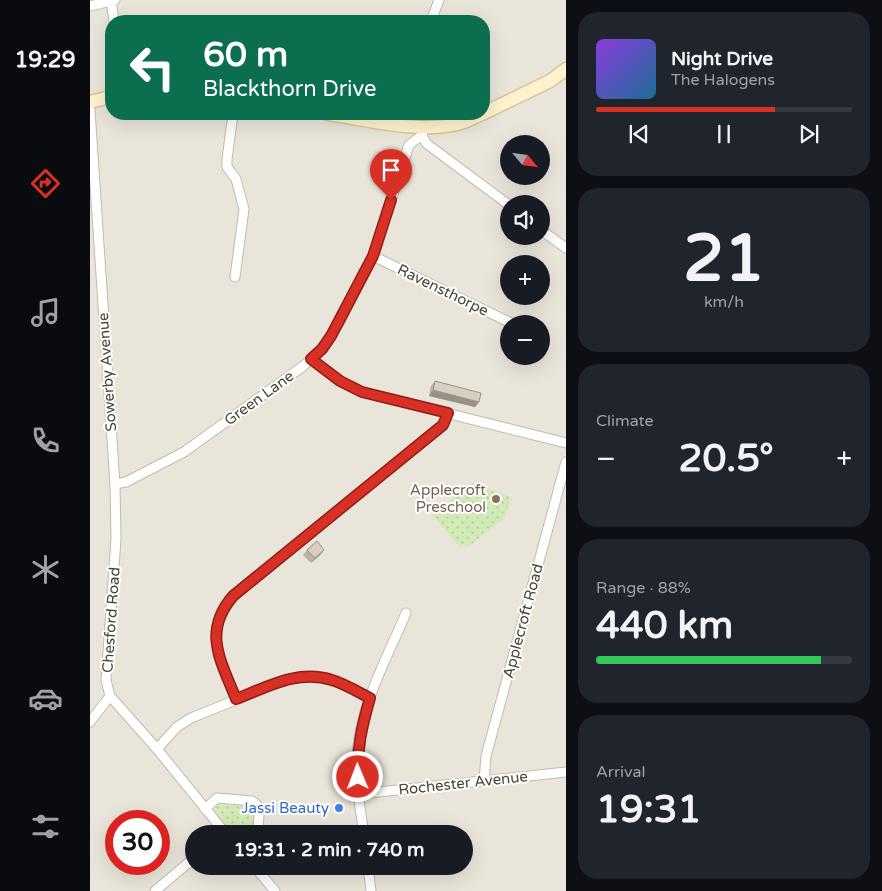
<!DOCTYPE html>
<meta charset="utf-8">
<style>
:root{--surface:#171b24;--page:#20242c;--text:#f1f3f6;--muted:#9ea1a6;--line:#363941;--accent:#d93025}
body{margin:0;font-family:"Varela Round",sans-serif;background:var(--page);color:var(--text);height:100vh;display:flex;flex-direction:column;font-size:19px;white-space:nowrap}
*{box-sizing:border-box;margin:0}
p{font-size:16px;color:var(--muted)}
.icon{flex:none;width:28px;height:28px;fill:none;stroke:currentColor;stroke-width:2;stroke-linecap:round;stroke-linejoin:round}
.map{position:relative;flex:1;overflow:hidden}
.side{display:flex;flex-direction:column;gap:12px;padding:12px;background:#0d0f14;width:316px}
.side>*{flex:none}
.top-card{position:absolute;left:15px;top:15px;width:385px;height:105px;border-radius:20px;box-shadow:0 5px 20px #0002;background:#0b6e4f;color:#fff;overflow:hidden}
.needle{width:32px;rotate:119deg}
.buttons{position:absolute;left:410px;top:135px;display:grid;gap:10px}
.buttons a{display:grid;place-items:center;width:50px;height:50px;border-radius:50%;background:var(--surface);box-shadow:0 5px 20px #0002;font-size:25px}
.speed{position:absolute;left:15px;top:810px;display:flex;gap:10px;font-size:25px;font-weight:700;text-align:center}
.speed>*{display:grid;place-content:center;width:65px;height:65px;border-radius:50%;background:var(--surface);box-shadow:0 5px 20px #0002;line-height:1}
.speed .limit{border:8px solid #d22;background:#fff;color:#111}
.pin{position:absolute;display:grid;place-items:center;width:42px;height:42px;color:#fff;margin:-51px -21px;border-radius:50% 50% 50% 0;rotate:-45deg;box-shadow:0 0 5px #0007}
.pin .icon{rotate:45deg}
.me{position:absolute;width:55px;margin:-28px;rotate:359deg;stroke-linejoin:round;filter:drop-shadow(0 0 4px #0008)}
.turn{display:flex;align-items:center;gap:18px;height:105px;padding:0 15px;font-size:22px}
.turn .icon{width:65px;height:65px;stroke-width:2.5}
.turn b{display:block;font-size:35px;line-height:42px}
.big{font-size:38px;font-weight:700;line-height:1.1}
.side .tile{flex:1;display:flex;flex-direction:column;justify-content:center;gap:8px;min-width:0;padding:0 18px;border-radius:20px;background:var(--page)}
.side .dial{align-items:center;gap:0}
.dial b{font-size:65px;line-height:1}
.song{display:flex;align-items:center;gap:15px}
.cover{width:60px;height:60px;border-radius:8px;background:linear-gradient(135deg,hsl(270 70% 55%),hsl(200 70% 35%))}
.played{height:5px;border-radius:2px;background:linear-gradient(90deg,var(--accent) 70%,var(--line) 70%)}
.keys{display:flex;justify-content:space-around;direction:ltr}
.heat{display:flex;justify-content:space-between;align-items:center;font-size:28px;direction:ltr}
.charge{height:8px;border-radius:4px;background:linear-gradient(90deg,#34c759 88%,var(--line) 0)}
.trip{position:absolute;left:95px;top:825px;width:288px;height:50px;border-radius:25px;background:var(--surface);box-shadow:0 5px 20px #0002;font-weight:700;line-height:50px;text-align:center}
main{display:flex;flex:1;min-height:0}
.dock{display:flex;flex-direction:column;width:90px;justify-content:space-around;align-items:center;background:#090b0e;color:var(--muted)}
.dock .icon{width:35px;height:35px}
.dock .active{color:var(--accent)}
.dock b{font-size:22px;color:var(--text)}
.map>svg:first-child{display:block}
.residential{fill:#eae5da;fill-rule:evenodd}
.grass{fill:url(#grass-dots)}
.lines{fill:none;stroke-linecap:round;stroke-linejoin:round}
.street-casing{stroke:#c2bbae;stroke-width:11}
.secondary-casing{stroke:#d6c79b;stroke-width:15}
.street{stroke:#fff;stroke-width:9}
.secondary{stroke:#fff3cd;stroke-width:12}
.wall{fill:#bab2a6}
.shaded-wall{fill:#979187}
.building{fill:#d8cfc1;stroke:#979187}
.route-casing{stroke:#8d1f18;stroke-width:12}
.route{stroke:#d93025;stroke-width:9}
.education-dot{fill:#8d6e63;stroke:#fff;stroke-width:2}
.shop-dot{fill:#3f7fe0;stroke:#fff;stroke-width:2}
.labels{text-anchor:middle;stroke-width:4;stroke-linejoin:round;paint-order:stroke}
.street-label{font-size:15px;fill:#4b4439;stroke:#fff}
.education-label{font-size:15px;fill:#785e54;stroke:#fff;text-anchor:end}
.shop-label{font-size:15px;fill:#366cbe;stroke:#fff;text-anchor:end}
</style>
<main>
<nav class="dock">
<b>19:29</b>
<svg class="icon active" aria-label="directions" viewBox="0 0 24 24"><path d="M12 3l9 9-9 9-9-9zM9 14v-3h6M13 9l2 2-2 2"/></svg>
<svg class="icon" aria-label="music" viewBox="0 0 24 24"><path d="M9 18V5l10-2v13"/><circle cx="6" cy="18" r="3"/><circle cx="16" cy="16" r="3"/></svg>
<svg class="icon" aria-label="phone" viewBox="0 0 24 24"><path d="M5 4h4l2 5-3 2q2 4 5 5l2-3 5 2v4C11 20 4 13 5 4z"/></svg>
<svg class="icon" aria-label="climate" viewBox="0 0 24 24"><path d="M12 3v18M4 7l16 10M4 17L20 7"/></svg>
<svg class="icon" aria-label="car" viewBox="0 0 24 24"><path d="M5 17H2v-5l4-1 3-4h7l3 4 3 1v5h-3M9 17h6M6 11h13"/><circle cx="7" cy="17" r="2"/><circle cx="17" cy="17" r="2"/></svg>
<svg class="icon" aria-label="filters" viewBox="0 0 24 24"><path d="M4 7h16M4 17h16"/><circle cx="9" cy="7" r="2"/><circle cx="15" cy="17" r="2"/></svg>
</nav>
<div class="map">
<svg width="476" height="891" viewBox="0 0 476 891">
<defs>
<pattern id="grass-dots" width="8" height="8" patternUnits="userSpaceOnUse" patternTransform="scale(1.25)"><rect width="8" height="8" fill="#d2eab5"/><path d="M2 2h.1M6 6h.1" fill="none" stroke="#b6ca9c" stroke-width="1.8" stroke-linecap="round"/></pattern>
</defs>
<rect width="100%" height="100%" fill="#f6f3ec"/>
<path class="residential" d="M 0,0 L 476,0 L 476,891 L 0,891 ZM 21,21 L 394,21 L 394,114 L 21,114 ZM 419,144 L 451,144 L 451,176 L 419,176 ZM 419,204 L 451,204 L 451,236 L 419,236 ZM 419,264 L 451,264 L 451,296 L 419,296 ZM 419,324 L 451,324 L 451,356 L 419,356 ZM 26,821 L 69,821 L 69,864 L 26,864 ZM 104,834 L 374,834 L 374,866 L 104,866 Z"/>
<g class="grass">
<polygon points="382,483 421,497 414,519 379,546 370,547 342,515"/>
<polygon points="127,804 156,806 164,815 161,834 144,834 125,811"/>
</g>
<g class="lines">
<defs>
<g id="street">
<polyline points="21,1 24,21"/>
<polyline points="0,6 25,0"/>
<polyline points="341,21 349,0"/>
<polyline points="0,110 25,484 26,539 16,680 20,696 67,749 136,834"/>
<polyline points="143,114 137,159 137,167 146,179 154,209 145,277"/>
<polyline points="332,130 333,138 337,144 419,205"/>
<polyline points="451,230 476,248"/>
<polyline points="283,256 423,324"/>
<polyline points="221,359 250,381 272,392 476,443"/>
<polyline points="25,484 36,482 94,452 212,367 232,349 249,323 283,256 319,145 332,135"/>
<path d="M 146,699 C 127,650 110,628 154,586 L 353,425 L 358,413"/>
<polyline points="0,722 20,696"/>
<path d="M 67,749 L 87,727 L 101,718 L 198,679 C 231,671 252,684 280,698"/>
<polyline points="394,781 396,756 476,462"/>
<polyline points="270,794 476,772"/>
<path d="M 115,809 L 127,798 L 162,801 C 173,806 168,823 167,834"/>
<path d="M 274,834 C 270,808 265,780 267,754 C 270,706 298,656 316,613"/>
<polyline points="164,866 185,891"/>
<polyline points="278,866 281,891"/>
<polyline points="65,891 104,858"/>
</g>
<g id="secondary">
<polyline points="0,102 21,97"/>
<polyline points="394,113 460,81 476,69"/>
<path d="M 238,114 C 280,120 333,135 374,122 C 380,120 386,116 392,114"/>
</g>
</defs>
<use href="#street" class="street-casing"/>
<use href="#secondary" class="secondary-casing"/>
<use href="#street" class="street"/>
<use href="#secondary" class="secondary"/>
</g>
<g class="wall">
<polygon points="345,381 389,402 385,407 339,396 341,386"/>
<polygon points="217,550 234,550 230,555 221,563 213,555"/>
</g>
<g class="shaded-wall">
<polygon points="343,390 389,402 385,407 339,396"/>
<polygon points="234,550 230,555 221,563 225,558"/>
</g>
<g class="building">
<polygon points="345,381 391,393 389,402 343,390"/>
<polygon points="227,541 234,550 225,558 217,550"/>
</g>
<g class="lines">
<defs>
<path id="route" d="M 268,777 C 267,747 272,726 280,698 C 268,692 255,684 242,680 C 208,669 177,687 146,699 C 131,661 112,632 143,596 L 353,425 L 358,413 L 272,392 L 250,381 L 221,359 L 232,349 L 241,336 L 283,256 L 301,200"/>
</defs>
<use href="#route" class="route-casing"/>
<use href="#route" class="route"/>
</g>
<circle class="education-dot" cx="406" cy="499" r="5"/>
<circle class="shop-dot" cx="249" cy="808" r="5"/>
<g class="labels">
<g class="street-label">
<text transform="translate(353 290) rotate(26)" y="5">Ravensthorpe</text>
<text transform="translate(17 372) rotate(-94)" y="5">Sowerby Avenue</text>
<text transform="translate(169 398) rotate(-36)" y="5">Green Lane</text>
<text transform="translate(21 620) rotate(-86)" y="5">Chesford Road</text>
<text transform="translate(433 621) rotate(-75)" y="5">Applecroft Road</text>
<text transform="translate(373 783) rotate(-6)" y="5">Rochester Avenue</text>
</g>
<g class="education-label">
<text x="396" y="495">Applecroft<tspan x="396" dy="17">Preschool</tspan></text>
</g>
<g class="shop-label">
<text x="239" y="813">Jassi Beauty</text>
</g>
</g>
</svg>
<div class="buttons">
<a><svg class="needle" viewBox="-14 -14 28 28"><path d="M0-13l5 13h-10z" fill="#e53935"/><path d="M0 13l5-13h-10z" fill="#9ea1a6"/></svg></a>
<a><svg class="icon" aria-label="sound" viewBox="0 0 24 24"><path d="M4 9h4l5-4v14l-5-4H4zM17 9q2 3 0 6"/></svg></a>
<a>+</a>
<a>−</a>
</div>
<div class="speed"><div class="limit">30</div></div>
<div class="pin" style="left:301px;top:200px;background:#d93025"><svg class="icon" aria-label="arrive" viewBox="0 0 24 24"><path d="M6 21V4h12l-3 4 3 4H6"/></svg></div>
<svg class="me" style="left:268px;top:777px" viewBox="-20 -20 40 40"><circle r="17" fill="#d93025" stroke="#fff" stroke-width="3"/><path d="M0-11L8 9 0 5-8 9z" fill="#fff"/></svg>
<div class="trip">19:31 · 2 min · 740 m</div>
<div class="top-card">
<div class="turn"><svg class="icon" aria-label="left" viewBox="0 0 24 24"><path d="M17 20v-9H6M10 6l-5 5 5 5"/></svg><div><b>60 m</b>Blackthorn Drive</div></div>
</div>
</div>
<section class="side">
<div class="tile">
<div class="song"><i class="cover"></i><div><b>Night Drive</b><p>The Halogens</p></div></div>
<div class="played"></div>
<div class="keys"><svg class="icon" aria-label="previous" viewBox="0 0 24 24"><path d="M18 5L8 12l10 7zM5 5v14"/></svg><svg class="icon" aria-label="pause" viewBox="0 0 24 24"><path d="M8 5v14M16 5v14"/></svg><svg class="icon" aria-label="next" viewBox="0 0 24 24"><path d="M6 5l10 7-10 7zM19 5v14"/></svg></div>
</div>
<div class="tile dial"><b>21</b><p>km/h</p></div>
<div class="tile"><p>Climate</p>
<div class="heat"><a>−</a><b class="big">20.5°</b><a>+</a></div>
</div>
<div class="tile"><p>Range · 88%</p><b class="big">440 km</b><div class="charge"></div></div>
<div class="tile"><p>Arrival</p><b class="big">19:31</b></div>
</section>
</main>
